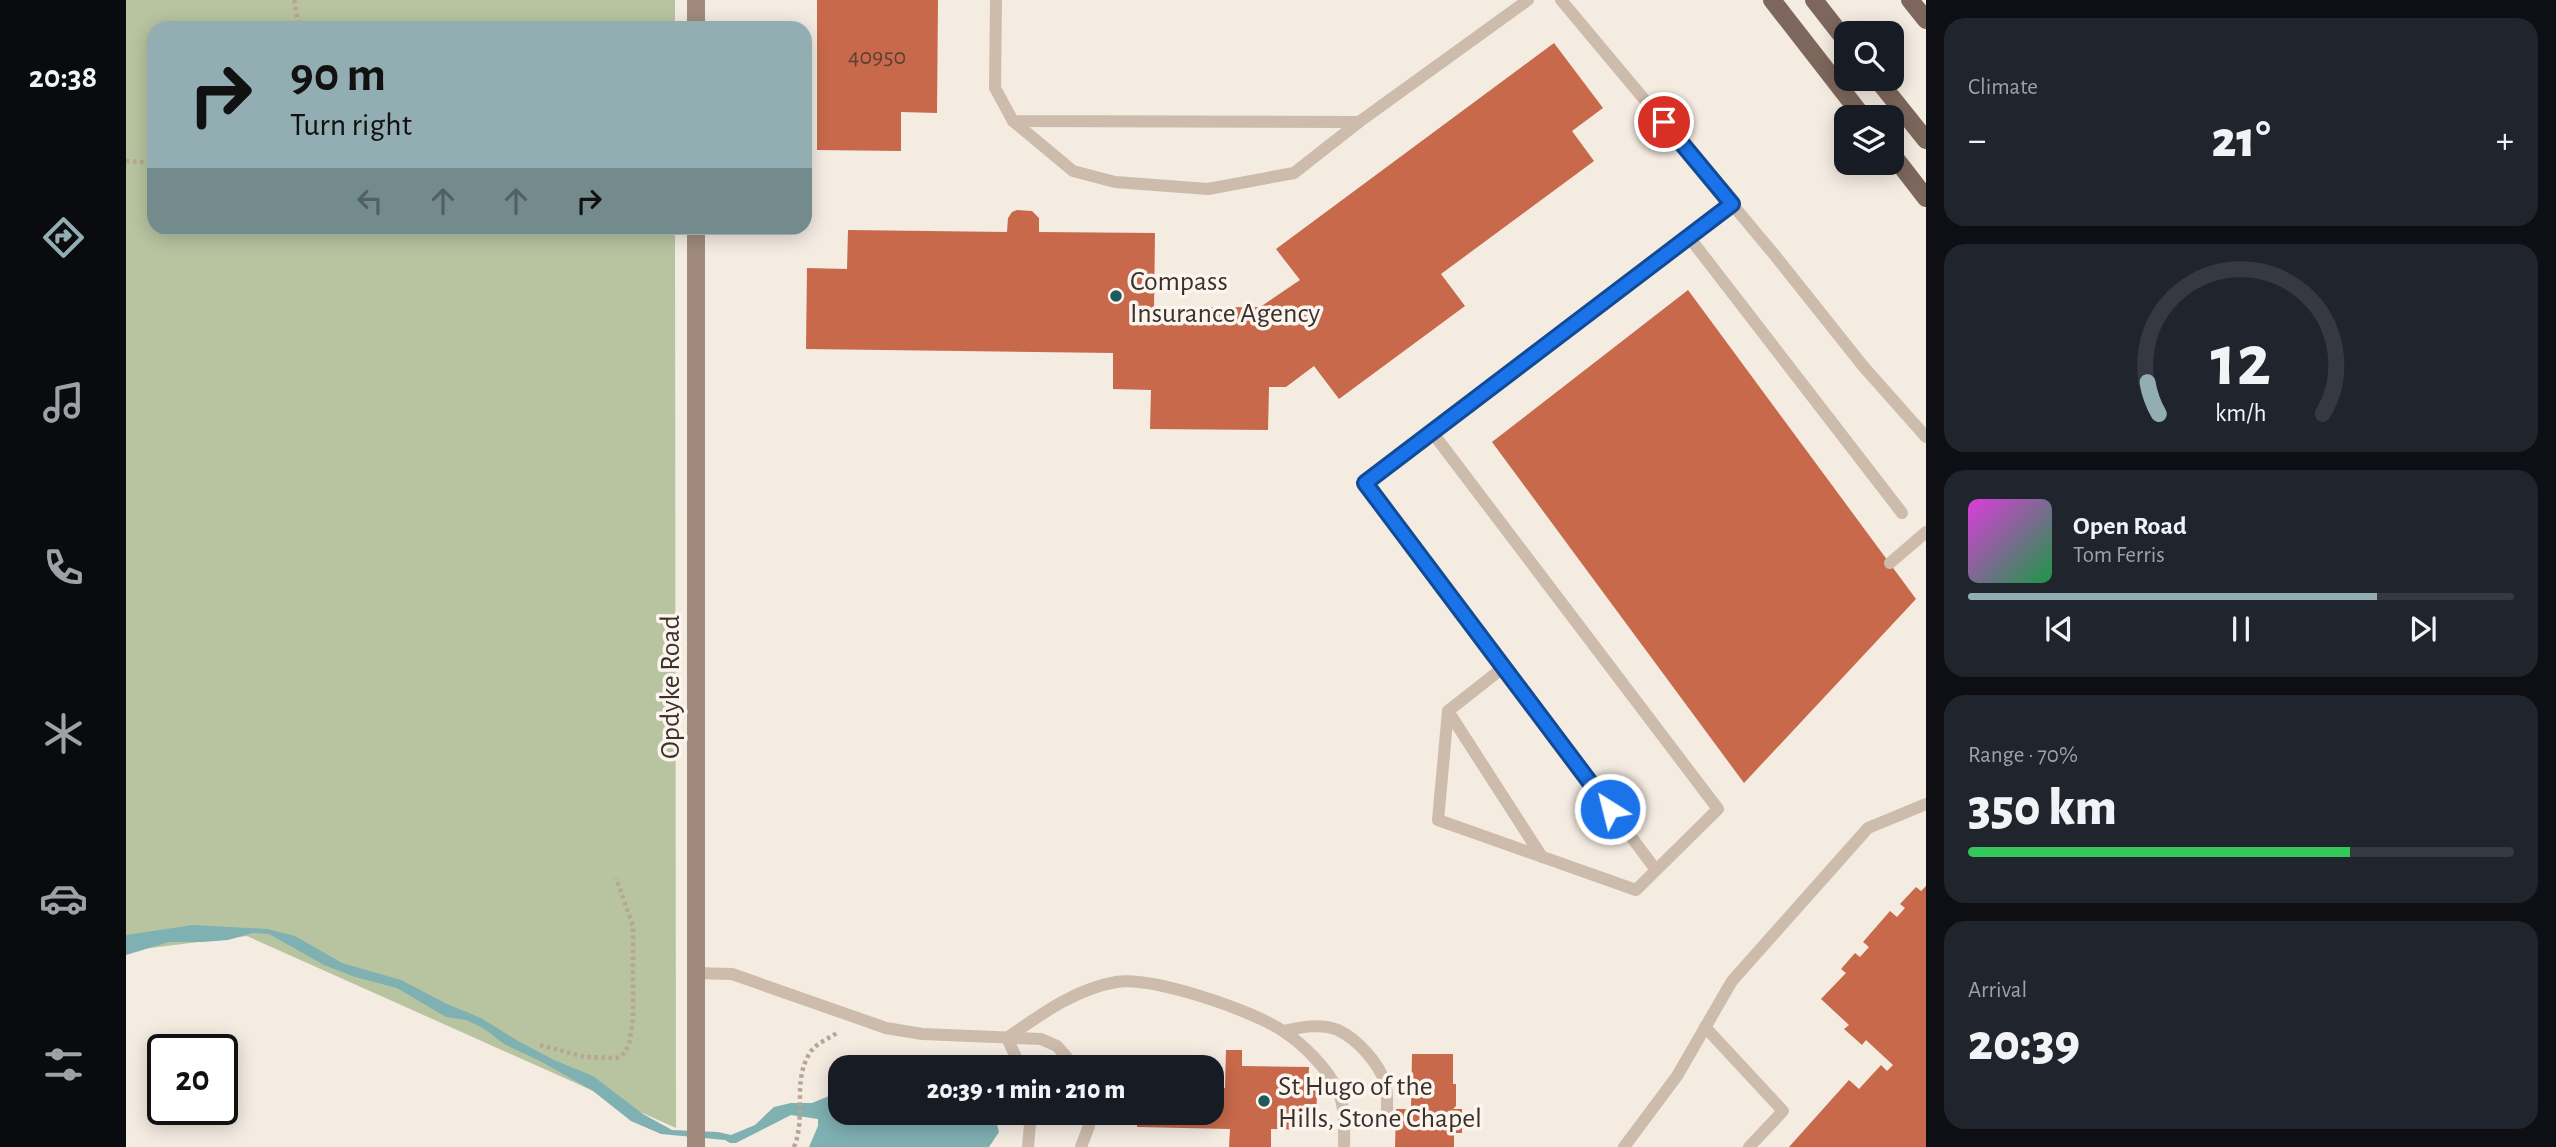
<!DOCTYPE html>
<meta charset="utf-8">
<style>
:root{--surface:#171b24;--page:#20242c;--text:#f1f3f6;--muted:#9ea1a6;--line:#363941;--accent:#92aeb2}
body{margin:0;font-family:"Alegreya Sans",sans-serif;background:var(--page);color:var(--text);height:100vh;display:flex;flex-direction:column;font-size:26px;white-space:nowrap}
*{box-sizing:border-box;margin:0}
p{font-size:23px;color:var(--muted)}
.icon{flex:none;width:38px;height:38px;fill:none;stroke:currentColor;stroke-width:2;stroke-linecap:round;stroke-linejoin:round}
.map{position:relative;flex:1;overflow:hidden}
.drawer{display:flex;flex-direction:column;gap:18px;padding:18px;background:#0d0f14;width:630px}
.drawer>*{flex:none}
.hud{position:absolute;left:21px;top:21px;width:665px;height:214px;border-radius:21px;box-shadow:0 4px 18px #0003;background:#92aeb2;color:#111;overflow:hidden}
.fabs{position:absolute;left:1708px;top:21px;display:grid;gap:14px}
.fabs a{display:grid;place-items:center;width:70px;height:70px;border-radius:14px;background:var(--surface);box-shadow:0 4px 18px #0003;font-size:35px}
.speed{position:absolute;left:21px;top:1034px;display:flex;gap:14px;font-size:35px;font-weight:700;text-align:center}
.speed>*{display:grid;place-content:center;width:91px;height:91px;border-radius:50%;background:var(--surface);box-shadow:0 4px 18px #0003;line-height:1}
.speed .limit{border:4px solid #111;border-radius:10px;background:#fff;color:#111}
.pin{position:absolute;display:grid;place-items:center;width:60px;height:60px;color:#fff;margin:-30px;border:4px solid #fff;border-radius:50%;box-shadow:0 2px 7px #0007}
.me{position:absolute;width:77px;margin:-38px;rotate:324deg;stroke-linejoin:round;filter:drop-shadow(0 0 5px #0008)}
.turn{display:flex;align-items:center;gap:24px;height:147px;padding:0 28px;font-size:32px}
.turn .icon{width:91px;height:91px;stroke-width:2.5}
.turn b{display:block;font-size:49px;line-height:60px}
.lanes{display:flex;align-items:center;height:66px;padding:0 28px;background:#0003;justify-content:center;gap:35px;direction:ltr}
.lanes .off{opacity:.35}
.big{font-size:52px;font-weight:800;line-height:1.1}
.drawer .card{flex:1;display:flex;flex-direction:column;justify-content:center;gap:10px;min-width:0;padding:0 24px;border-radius:21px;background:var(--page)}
.drawer .dial{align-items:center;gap:0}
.dial svg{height:182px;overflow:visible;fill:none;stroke:var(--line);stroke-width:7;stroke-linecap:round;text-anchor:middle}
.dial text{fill:var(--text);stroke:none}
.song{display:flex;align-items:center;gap:21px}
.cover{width:84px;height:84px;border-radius:10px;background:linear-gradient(135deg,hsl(300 70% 55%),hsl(140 70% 35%))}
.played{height:7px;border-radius:4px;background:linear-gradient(90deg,var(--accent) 75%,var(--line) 75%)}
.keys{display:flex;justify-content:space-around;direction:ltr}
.heat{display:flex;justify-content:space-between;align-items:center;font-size:38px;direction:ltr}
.charge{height:10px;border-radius:5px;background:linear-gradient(90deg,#34c759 70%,var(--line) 0)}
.trip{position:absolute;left:702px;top:1055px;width:396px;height:70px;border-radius:21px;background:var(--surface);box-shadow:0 4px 18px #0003;font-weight:800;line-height:70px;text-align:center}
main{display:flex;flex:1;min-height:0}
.dock{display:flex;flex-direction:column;width:126px;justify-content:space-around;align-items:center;background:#090b0e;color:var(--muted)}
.dock .icon{width:49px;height:49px}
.dock .on{color:var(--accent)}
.dock b{font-size:32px;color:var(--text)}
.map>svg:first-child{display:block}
.green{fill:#b8c4a0}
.water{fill:#7fb0b2}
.building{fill:#c8694b}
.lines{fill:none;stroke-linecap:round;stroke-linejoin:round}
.path{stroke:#b9a596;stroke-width:4.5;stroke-dasharray:3.5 3.5;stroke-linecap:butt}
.lane{stroke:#cdbbac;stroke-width:12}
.secondary{stroke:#a18a7d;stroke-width:18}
.primary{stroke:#7d675c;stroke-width:18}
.route-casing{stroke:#114b97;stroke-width:18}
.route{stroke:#1a73e8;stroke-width:12}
.poi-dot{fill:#1f5a5e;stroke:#fbf5ee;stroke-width:2.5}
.labels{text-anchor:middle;stroke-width:7;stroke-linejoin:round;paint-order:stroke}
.number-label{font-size:24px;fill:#5e3e33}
.poi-label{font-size:28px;fill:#3b302b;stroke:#fbf5ee;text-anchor:start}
.street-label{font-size:28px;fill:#3b302b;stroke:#fbf5ee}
</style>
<main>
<nav class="dock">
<b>20:38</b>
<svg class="icon on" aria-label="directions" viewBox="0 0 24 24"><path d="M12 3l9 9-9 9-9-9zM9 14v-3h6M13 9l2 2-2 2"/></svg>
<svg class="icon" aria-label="music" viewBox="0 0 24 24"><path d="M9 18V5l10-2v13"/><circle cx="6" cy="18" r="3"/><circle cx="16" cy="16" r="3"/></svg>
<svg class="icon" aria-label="phone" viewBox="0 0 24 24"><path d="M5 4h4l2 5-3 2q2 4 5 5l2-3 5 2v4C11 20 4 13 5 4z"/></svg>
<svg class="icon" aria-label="climate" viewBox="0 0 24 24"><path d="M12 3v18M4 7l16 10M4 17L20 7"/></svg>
<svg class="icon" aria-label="car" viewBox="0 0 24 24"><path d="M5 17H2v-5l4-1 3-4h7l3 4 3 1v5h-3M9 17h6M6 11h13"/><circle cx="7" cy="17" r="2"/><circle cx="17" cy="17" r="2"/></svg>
<svg class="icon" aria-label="filters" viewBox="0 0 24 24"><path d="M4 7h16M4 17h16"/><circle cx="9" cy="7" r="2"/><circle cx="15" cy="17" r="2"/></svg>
</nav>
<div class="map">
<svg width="1800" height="1147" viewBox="0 0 1800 1147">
<rect width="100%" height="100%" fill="#f4ebe1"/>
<polygon class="green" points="0,0 549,0 549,28 28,28 28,228 549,228 550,1128 121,936 0,951"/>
<polygon class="water" points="67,925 141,929 169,936 216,963 275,980 321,1004 355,1018 392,1041 428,1060 467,1076 517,1114 546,1130 592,1132 605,1135 629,1125 648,1107 665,1103 686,1103 703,1096 714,1069 714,1113 868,1113 873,1132 863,1147 683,1147 692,1126 692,1119 665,1115 610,1143 604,1143 599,1140 535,1134 505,1121 467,1091 414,1061 378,1044 357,1028 340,1020 320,1017 271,988 229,977 198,965 143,934 127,933 102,940 76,942 43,942 0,955 0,935"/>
<g class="building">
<polygon points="691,0 812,0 811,113 775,112 775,151 691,150"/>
<polygon points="1428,43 1477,108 1446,131 1468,161 1315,274 1339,306 1213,399 1188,366 1160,387 1143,387 1142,430 1024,429 1025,390 987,389 987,353 680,349 681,268 721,269 722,230 881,232 882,218 886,212 891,210 906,211 913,218 913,232 1029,233 1028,308 1134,307 1174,280 1150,249"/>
<polygon points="1562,290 1790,599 1618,783 1366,442"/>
<polygon points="1800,886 1800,1147 1663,1147 1723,1080 1733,1089 1755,1065 1761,1071 1767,1065 1740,1040 1736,1045 1718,1029 1723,1025 1695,999 1720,973 1715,969 1729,953 1734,957 1743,947 1737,942 1764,911 1771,917 1779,908 1774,904 1790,887 1795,891"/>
<polygon points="1100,1050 1116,1050 1116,1066 1183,1067 1182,1090 1191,1090 1190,1130 1145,1129 1145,1147 1103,1147 1104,1129 1011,1127 1011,1113 1085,1113 1085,1087 1099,1088"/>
<polygon points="1286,1054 1327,1054 1327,1084 1330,1084 1330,1106 1327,1109 1336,1109 1336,1133 1328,1133 1328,1147 1269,1147 1270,1109 1285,1109"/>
</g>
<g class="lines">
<g class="path">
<polyline points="168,0 173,28"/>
<polyline points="0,161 28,163"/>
<polyline points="414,1045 459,1057 491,1058 497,1054 503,1045 507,1020 507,926 490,878"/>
<path d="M 668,1147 C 681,1116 665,1081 685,1051 C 691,1043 704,1038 712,1032"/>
</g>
<g class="lane">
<polyline points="870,0 869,88 887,121 1233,122 1402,0"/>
<polyline points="1435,0 1647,253 1737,366 1800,437"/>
<polyline points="887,121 947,171 989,182 1082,189 1168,173 1233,122"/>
<polyline points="1563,237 1776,513"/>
<polyline points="1306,432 1592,809 1510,890 1312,820 1322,711 1378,667 1239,483 1606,204"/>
<polyline points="1764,563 1800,532"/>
<polyline points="1378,667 1530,870"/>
<polyline points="1322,711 1416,857"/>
<polyline points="569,973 606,974 760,1028 796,1034 915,1039 931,1046 950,1068"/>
<polyline points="1579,1027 1657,1111 1623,1147"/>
<path d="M 1157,1031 C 1175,1027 1195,1023 1212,1030 C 1231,1039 1253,1063 1259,1083 C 1262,1092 1261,1102 1261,1111"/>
<path d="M 881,1038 C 914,1015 949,989 990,982 C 1026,976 1126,1010 1157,1031 C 1177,1044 1201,1068 1211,1089 C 1220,1107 1218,1127 1218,1147"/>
<polyline points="881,1038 895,1068"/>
<polyline points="902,1147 905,1113"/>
<polyline points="955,1147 963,1126 963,1113"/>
<polyline points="1498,1147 1551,1076 1606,981 1742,828 1800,804"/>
</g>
<g class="secondary">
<polyline points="570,28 570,0"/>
<polyline points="570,1147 570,228"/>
</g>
<g class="primary">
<polyline points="1646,0 1737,117"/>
<polyline points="1688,0 1720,41"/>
<polyline points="1784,0 1800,20"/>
<polyline points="1751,79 1800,140"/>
<polyline points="1766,154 1800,198"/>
</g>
</g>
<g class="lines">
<defs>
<polyline id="route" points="1484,809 1239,483 1606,204 1538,122"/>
</defs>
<use href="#route" class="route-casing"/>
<use href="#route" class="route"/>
</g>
<g class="poi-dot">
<circle cx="990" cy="296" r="7"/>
<circle cx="1138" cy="1101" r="7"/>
</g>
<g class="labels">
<g class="number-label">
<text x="751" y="64">40950</text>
</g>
<g class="poi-label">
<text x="1004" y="290">Compass<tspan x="1004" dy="32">Insurance Agency</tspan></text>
<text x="1152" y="1095">St Hugo of the<tspan x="1152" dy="32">Hills, Stone Chapel</tspan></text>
</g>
<g class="street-label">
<text transform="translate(543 687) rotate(-90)" y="10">Opdyke Road</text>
</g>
</g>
</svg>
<div class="fabs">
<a><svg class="icon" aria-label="search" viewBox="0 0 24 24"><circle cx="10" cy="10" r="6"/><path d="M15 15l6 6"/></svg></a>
<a><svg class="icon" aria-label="layers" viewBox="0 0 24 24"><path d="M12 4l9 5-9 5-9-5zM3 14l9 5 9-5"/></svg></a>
</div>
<div class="speed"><div class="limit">20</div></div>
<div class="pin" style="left:1538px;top:122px;background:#d93025"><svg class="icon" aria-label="arrive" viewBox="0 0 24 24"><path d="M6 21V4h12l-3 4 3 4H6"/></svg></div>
<svg class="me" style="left:1484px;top:809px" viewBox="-20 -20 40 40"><circle r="17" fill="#1a73e8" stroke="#fff" stroke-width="3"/><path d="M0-11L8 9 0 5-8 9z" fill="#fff"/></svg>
<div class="trip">20:39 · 1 min · 210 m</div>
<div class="hud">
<div class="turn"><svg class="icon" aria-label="right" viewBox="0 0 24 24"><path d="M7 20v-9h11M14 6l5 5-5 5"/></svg><div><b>90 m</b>Turn right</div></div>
<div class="lanes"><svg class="icon off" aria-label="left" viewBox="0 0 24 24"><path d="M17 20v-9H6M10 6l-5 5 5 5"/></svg><svg class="icon off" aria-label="ahead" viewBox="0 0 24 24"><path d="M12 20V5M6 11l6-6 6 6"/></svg><svg class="icon off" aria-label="ahead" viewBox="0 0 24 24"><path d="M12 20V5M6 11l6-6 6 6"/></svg><svg class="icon" aria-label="right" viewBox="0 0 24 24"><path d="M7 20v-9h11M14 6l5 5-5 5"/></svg></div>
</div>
</div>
<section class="drawer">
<div class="card"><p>Climate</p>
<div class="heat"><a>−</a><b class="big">21°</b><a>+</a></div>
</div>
<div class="card dial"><svg viewBox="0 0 100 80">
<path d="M14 69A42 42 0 1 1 86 69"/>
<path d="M14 69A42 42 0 0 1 9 55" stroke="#92aeb2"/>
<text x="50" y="56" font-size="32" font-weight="700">12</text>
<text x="50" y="72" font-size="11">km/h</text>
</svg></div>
<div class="card">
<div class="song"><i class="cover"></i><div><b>Open Road</b><p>Tom Ferris</p></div></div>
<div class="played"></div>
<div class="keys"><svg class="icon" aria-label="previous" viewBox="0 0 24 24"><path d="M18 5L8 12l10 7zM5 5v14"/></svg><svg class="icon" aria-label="pause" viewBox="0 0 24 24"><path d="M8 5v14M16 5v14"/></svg><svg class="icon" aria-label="next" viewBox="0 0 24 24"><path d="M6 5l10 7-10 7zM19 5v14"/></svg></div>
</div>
<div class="card"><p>Range · 70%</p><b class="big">350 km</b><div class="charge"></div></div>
<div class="card"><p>Arrival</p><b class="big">20:39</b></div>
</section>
</main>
